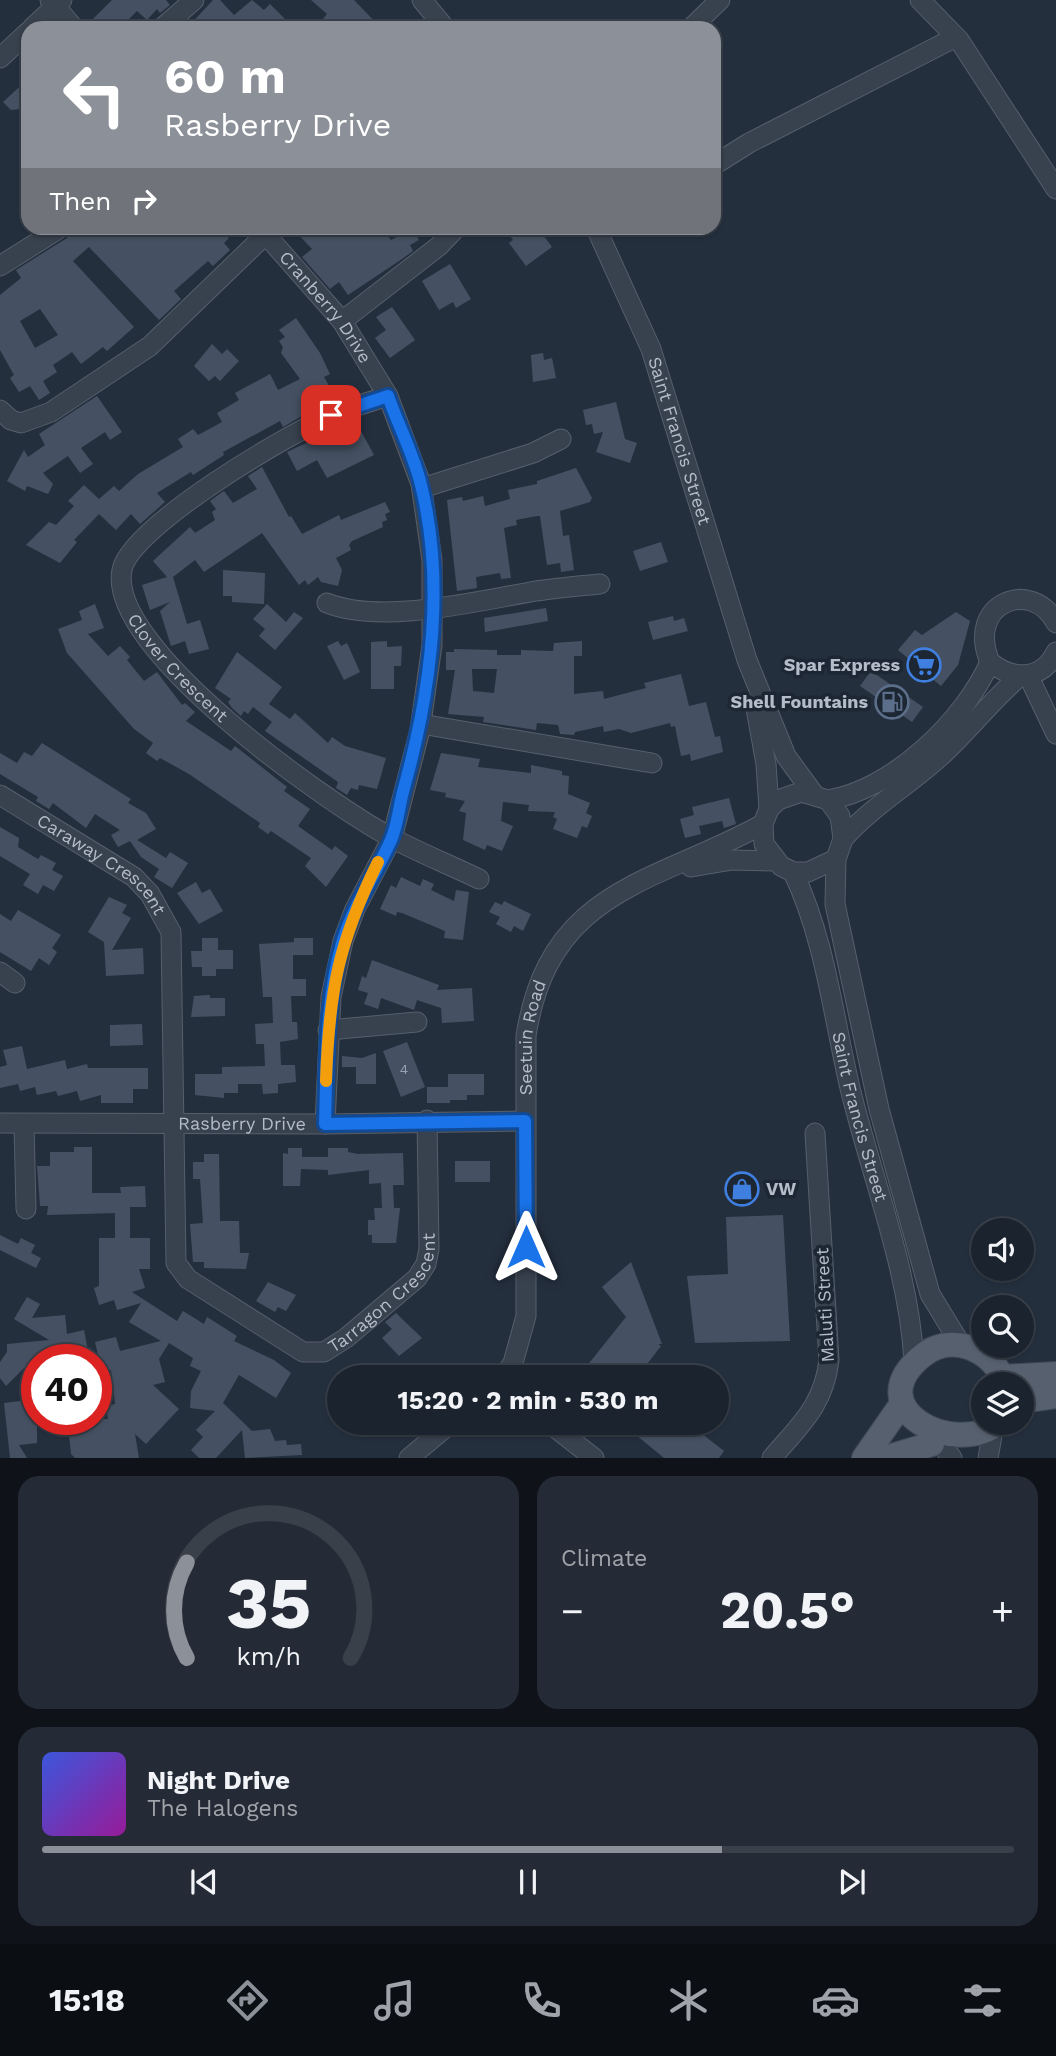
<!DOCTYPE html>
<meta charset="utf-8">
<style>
:root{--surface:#1b232e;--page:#242b36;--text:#f1f3f6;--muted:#a0a4aa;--line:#39404a;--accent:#8c9099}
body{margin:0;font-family:"Work Sans",sans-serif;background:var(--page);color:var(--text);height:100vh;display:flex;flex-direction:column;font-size:26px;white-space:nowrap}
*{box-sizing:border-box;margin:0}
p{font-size:23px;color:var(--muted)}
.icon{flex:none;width:38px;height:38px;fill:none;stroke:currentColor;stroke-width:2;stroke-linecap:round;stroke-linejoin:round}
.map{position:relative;height:1458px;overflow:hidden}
.side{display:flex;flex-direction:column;gap:18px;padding:18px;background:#0f1319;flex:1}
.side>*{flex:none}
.banner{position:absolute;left:21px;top:21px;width:700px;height:214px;border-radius:21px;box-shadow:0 2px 5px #0004,0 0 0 2px var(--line);background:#8c9099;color:#fff;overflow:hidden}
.controls{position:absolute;left:971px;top:1218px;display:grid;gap:14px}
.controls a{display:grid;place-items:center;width:63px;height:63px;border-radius:50%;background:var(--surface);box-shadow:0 2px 5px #0004,0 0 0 2px var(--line);font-size:35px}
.speed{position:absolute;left:21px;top:1344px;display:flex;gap:14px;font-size:35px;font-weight:700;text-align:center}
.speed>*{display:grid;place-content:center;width:91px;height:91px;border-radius:50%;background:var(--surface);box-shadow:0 2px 5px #0004,0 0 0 2px var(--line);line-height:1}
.speed .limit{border:10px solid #d22;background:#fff;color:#111}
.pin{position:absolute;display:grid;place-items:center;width:60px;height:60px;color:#fff;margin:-30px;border-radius:14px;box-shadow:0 4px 10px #0006}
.me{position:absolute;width:77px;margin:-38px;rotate:0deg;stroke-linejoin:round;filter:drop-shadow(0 0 5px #0008)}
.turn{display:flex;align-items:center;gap:24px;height:147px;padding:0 28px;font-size:32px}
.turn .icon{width:91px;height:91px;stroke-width:2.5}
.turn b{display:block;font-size:49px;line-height:60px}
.then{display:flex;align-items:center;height:66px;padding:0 28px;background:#0003;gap:14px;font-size:26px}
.big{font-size:52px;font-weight:700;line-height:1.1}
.side .widget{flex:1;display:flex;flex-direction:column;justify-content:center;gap:10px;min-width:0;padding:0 24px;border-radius:21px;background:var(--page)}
.side .dial{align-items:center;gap:0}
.dial svg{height:182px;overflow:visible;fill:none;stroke:var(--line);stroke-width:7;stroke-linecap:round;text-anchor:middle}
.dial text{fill:var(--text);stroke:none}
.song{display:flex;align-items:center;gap:21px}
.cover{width:84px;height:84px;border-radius:10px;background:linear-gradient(135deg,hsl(230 70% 55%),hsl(300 70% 35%))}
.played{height:7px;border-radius:4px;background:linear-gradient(90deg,var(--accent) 70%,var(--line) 70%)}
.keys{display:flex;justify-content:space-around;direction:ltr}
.heat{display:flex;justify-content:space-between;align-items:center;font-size:38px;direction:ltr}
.side .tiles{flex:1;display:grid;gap:18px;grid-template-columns:1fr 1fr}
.widget:last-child{grid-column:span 2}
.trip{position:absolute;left:327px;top:1365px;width:402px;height:70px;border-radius:35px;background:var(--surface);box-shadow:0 2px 5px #0004,0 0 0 2px var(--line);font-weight:700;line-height:70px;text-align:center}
.tab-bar{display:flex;height:112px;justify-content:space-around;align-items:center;background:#0b0e12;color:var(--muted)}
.tab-bar .icon{width:49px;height:49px}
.tab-bar .active{color:var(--accent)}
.tab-bar b{font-size:32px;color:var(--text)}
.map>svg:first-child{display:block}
.building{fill:#455162;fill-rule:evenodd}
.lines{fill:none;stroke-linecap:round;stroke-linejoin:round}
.minor-casing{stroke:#565f6c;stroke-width:21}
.major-casing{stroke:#414a57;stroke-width:26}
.minor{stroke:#38414e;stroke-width:19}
.major{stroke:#56606e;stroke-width:24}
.route-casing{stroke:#114b97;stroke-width:18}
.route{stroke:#1a73e8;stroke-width:12}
.slow{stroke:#f59e0b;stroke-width:12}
.labels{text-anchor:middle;stroke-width:7;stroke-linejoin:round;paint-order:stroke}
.number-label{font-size:14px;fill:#98a1af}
.street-label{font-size:18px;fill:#b4bcc9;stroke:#1d2633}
.poi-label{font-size:18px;font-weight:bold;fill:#b4bcc9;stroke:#1d2633;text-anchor:end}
</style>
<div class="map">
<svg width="1056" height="1458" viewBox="0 0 1056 1458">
<rect width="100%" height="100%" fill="#242f3e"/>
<g class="building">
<polygon points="112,0 166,0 170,5 160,13 157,9 147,20 137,11 120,28 100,28 92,20"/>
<polygon points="213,0 220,0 234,15 252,0 264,10 270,4 285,19 276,28 187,28"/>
<polygon points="311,0 354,0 381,28 316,28 327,14"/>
<polygon points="28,79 28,108 11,110 3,102"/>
<path d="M 72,228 L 219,228 L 229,238 L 224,243 L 230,250 L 213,266 L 208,261 L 174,291 L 181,299 L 159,320 L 89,247 L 73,261 L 134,327 L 107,351 L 103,347 L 81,364 L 72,352 L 53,365 L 57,372 L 43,381 L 50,393 L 39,400 L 30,386 L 19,392 L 10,378 L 14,375 L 0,350 L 0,295 L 21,278 L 16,270 L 67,238 ZM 40,309 L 58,335 L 35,348 L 20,321 Z"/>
<polygon points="292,228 347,228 354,237 367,228 381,228 391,240 413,228 419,240 410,245 413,251 402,259 348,295 339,282 330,289 302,257 312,249"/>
<polygon points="504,228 538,228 552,247 526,266 509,243 513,240"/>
<polygon points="450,264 471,299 456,308 453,302 439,310 422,281"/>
<polygon points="392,307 415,340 390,358 375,338 386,330 376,317"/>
<polygon points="296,318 320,353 330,374 324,377 332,391 305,406 309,412 283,427 280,421 223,452 224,455 193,475 191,472 157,493 165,502 140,524 131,514 116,530 99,514 74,540 77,542 60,563 26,545 49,522 56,525 74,506 68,501 84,485 99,499 114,486 119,491 138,474 183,447 178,439 193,429 198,435 222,422 217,413 239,400 235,393 270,374 278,390 300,379 281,353 283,347 279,341 285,337 279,330"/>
<polygon points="212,344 222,354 227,349 239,361 220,381 215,376 209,381 194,366"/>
<polygon points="543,353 544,360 552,358 556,378 533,382 531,355"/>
<polygon points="97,396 122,432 110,440 105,432 81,448 93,464 80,473 68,456 43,473 53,484 48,494 27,486 25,491 7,481 24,450 28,457 45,445 39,434"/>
<polygon points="616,402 625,439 637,443 630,463 596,452 603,432 594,434 592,424 586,425 583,410"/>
<polygon points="355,420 374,455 327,478 317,460 297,471 287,452"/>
<polygon points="262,467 289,517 291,516 302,534 339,515 341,520 385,502 390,512 385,514 387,520 382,522 383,527 352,541 349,545 351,550 336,558 342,570 338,586 321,582 318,577 308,585 305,580 299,585 262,533 204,572 195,560 173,577 187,624 200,620 209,649 189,654 185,641 171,646 160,611 170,602 150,610 142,585 167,577 153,561 190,527 195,533 215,520 212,512 216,509 210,501 221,493 224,491 233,503 257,489 248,476"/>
<polygon points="576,468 592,498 590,502 560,511 563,536 569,535 574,570 561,572 560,563 547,565 540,516 537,516 516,520 517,525 504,528 511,578 501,579 500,573 476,577 477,588 457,591 447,500 462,497 463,501 483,496 485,506 510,499 508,490 537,484 537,481"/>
<polygon points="661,542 668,562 640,571 633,551"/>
<polygon points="223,570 265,573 264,604 232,602 232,596 223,596"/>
<polygon points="95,604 104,628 88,634 108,656 120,646 130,657 127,660 144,681 157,672 182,705 185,703 195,712 186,721 231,751 235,746 287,787 284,791 310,809 298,826 332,850 335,846 348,856 326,887 305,866 311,858 271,831 268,834 258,827 260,823 189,774 160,758 157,761 146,753 153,743 134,729 67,653 58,629 82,620 79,611"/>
<polygon points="267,604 286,622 294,612 303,618 275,650 259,636 265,629 253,619"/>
<polygon points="546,608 548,621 485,632 484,618"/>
<polygon points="956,612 970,621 958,665 941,686 898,650 915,630 922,635"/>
<polygon points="673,616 674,621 684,618 688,631 653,640 648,622"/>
<polygon points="338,641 341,646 347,643 360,672 344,680 327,646"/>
<polygon points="387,641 387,647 402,646 401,666 394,666 394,689 371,689 371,642"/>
<path d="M 582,641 L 582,656 L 574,656 L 574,694 L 603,691 L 604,699 L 646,688 L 644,683 L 681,674 L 689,706 L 706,702 L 715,737 L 720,736 L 723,752 L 691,761 L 690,754 L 681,756 L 675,726 L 671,727 L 670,723 L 631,733 L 619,729 L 604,732 L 603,726 L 575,732 L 574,735 L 560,734 L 558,725 L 537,723 L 536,730 L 483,722 L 484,717 L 448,714 L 455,670 L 446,670 L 446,652 L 454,652 L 454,649 L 497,650 L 497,655 L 521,655 L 521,650 L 553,651 L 554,643 ZM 472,669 L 497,669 L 494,693 L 473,691 Z"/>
<polygon points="237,652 282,687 269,704 290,719 295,713 328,743 332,737 345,746 386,758 377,789 359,785 358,790 351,788 347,795 336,788 338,782 265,731 272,722 253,707 248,714 244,711 241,716 232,708 228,702 231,699 215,688"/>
<polygon points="871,671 923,707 912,722 860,686"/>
<polygon points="42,743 131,799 128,803 146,813 156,829 137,840 166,858 170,852 188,863 172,888 154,877 159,869 141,857 130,841 118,847 111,835 120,830 95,814 86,828 53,803 49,809 36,801 38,797 0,774 0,753 17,763 24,752 32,756"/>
<polygon points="441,753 480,759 478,767 531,773 531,765 562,771 562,775 569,776 568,794 590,803 586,813 592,816 587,828 582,826 577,838 553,829 557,819 553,817 555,812 528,811 529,805 503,802 501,821 513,826 502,851 487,845 485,850 463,840 466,813 459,811 465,801 445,797 446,793 430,790"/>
<polygon points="729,798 736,824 724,828 722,821 699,826 701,834 685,838 680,819 694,815 692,807"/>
<polygon points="0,827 19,838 18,847 38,859 41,855 56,863 52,870 63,876 54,891 43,885 38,894 23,885 30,874 0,856"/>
<polygon points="401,877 420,886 423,879 434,884 431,890 454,901 456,890 469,892 463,940 444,938 445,931 402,913 397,912 396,916 380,909 391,885 396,888"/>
<polygon points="196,882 202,893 210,889 223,911 199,924 177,893"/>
<polygon points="109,897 127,905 122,913 131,918 112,950 143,948 144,974 106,976 104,942 88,932"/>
<polygon points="504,901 531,914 523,931 514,926 511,932 496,924 500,917 489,912 495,902 502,905"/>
<polygon points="18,910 61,935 52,948 57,952 49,965 39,958 31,971 0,952 0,914 11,921"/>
<polygon points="202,938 218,938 218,950 233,950 233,969 216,969 216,976 202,976 202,967 192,967 191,951 202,951"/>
<polygon points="294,938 313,938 313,955 293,955 293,979 306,979 306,996 291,996 292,1022 297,1022 298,1039 280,1042 281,1065 295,1065 296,1082 278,1084 278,1093 263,1094 262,1084 238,1084 238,1093 224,1093 224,1098 195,1095 195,1074 222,1074 222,1067 265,1066 264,1044 256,1044 255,1024 273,1023 272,997 263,997 259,944 294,942"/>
<polygon points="372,960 439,985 437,990 472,988 474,1021 442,1023 441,1008 417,1000 414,1010 381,998 378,1009 364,1004 368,993 358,990 362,976 366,978"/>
<polygon points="210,995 210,998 225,998 225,1016 191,1017 194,996"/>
<polygon points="142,1024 143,1045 110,1046 110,1025"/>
<polygon points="407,1042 425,1087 401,1097 383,1051"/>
<polygon points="22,1046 27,1069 65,1060 67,1069 87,1064 88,1068 148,1068 148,1089 133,1089 133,1103 101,1103 101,1095 80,1101 77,1091 58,1096 56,1091 37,1095 35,1087 20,1091 18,1084 0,1088 0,1067 7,1065 3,1050"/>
<polygon points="376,1053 376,1084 356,1084 356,1067 342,1067 342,1056 362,1058"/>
<polygon points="448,1074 484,1074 484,1095 467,1095 467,1100 450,1100 450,1103 427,1103 427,1087 448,1087"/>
<polygon points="74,1147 92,1147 92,1193 121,1193 120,1187 145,1186 146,1207 130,1207 130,1238 150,1238 150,1269 139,1269 145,1288 132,1292 177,1321 183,1311 204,1324 207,1317 237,1336 234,1341 274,1360 291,1373 276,1398 239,1375 223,1403 252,1431 270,1429 275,1441 286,1440 287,1445 301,1444 302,1455 245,1458 242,1430 216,1458 199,1458 191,1450 203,1437 196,1430 215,1411 190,1408 191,1391 201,1371 190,1366 193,1358 169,1343 159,1359 165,1382 153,1385 179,1409 146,1444 135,1434 139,1458 75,1458 71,1454 69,1435 65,1435 64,1419 108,1419 106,1406 115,1404 111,1370 102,1372 95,1342 116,1337 120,1351 161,1341 129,1322 141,1303 117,1310 114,1300 99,1305 94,1288 99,1286 99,1238 115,1238 115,1213 47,1215 48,1206 40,1206 37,1166 50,1166 50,1152 74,1152"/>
<polygon points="288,1148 302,1148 302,1157 328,1157 328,1148 348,1148 348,1152 358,1154 403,1153 404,1185 393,1185 394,1208 400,1208 396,1243 372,1243 372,1235 368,1235 368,1220 375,1220 374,1208 382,1208 381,1183 369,1184 369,1170 328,1175 328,1170 301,1169 300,1186 283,1186 283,1153 288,1154"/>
<polygon points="204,1154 219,1154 220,1221 239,1221 240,1253 249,1253 246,1269 204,1268 204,1262 193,1262 190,1224 203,1223 200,1179 193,1179 193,1162 204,1162"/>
<rect x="455" y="1161" width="35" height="21"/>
<polygon points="783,1215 790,1341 695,1343 687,1276 728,1274 726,1217"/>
<polygon points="0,1235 18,1244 21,1238 35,1245 31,1253 41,1258 36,1268 0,1250"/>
<polygon points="631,1262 662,1344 658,1344 661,1346 637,1377 578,1377 626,1317 602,1287"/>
<polygon points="268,1282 296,1295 286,1311 278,1307 275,1312 256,1301"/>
<polygon points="27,1297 40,1304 32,1318 65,1315 67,1334 84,1330 88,1351 67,1355 68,1360 37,1360 37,1381 24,1368 6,1386 0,1378 0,1362 7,1352 7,1344 49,1340 14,1319"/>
<polygon points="396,1313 422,1338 399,1356 382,1338 392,1329 385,1322"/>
<polygon points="37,1399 37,1443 19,1445 27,1458 10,1458 4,1403"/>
<polygon points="636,1423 688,1423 724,1451 719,1458 664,1458 630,1430"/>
</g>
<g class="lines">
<defs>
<g id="minor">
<polyline points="50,0 74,28"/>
<polyline points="422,0 445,28"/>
<polyline points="920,0 959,40 1056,189"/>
<polyline points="32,28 62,0"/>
<polyline points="162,28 194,0"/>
<polyline points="691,28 720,0"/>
<polyline points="0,58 28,32"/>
<polyline points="714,165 749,143 956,37"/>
<path id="s1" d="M 260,228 L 342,321 L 388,396 L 421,484 L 432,560 L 432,645 L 420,730 L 392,838 L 355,909 L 343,941 L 331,997 L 325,1124"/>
<path id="s2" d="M 596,228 L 651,349 L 747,660 L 786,756 L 813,793"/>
<polyline points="0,266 60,228"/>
<polyline points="342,321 439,246 456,228"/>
<path id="s3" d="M 388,396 C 370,402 350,407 333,415 C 290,432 130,527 122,570 C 106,648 330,805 392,838 C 420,853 450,865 479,879"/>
<polyline points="0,410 11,420 21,423 51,412 150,346 266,234"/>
<polyline points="422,488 533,453 561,439"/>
<path d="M 327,603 C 382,625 477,601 536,591 C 557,588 578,586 600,584"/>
<path d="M 1056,623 C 1032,577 965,603 990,662 C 1012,680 1042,681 1056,652"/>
<polyline points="1028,675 1056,734"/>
<polyline points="755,703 766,764 769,809"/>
<polyline points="421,724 652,763"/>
<path id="s4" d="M 0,795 L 134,877 L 150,894 L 171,932 L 176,1263 L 188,1279 L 303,1352 L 324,1352 L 346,1338 L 417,1278 L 426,1264 L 429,1249 L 427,1120"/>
<path d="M 828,800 C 892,790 964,721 990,662"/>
<path d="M 843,839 C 872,806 911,784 943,754 C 970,729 992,700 1020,676"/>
<polyline points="836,859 808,872 793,872 781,866 764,844 763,824 769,809 778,800 801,792 828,800 840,816 843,839 836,859 835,904 879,1109 930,1294 961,1345"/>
<polyline points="691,867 732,860 776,861"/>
<path id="s5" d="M 793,872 C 825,939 833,1015 850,1088 C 872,1179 909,1269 914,1362"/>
<polyline points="0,972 15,983"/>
<polyline points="328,1030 417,1022"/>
<path id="s6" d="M 0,1123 L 325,1124 L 525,1121"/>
<polyline points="24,1124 26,1209"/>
<path id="s7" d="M 503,1377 L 513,1363 L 526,1316 L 526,1036 C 549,888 654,884 763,824"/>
<polyline points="549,1423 594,1458"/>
<polyline points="944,1448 952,1458"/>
<polyline points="409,1458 451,1423"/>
<path d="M 772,1458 C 800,1425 824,1405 829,1360 L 815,1133"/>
<polyline points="988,1458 993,1430"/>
</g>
<g id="major">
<polyline points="1002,1377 1056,1374"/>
<polyline points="1022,1401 1056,1396"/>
<path d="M 998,1423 C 955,1458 857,1409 922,1356 C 935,1345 952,1342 968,1347 C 985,1353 1000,1366 1004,1384"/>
<polyline points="864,1458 901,1405"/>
<polyline points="885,1458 932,1444"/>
</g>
</defs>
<use href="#minor" class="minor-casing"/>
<use href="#major" class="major-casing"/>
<use href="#minor" class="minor"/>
<use href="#major" class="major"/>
</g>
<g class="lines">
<defs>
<path id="route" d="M 331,415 L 388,396 C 398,425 414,455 421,485 C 446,585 431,691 404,788 C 399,805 398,824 391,840 C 376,874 354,904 343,940 C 325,999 327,1063 325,1124 L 525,1121 L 526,1247"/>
</defs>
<use href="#route" class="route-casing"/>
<use href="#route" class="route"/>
<path class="slow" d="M 326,1081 C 329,992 338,943 378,862"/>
</g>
<defs>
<symbol id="supermarket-ring" viewBox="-11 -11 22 22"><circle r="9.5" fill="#1d2633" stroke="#3f7fe0" stroke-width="1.5"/><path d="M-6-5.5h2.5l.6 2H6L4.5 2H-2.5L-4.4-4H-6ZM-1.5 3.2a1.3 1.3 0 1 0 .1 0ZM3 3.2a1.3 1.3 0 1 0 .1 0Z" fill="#3f7fe0"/></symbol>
<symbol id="fuel-ring" viewBox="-11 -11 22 22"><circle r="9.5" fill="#1d2633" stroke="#5c6f8a" stroke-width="1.5"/><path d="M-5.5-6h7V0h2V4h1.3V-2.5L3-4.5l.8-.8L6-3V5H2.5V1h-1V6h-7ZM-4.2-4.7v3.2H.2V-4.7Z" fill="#5c6f8a"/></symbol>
<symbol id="shop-ring" viewBox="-11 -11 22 22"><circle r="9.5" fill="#1d2633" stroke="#3f7fe0" stroke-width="1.5"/><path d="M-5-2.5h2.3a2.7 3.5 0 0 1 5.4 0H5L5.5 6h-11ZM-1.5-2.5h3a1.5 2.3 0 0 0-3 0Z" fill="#3f7fe0"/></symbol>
</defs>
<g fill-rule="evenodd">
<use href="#supermarket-ring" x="905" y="646" width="38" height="38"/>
<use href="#fuel-ring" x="873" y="683" width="38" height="38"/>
<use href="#shop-ring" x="723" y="1170" width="38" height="38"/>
</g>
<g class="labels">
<g class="number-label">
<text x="404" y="1074">4</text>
</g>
<g class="street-label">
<text dy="6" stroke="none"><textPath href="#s1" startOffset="103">Cranberry Drive</textPath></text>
<text dy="6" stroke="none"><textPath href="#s2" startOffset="229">Saint Francis Street</textPath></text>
<text dy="6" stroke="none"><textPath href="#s3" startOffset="441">Clover Crescent</textPath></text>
<text dy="6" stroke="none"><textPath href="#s4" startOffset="124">Caraway Crescent</textPath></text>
<text dy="6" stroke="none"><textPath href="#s7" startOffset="345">Seetuin Road</textPath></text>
<text dy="6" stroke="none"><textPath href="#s5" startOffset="254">Saint Francis Street</textPath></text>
<text dy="6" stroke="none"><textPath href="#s6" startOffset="242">Rasberry Drive</textPath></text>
<text dy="6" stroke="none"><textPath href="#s4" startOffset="819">Tarragon Crescent</textPath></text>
<text transform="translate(825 1305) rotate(-93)" y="6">Maluti Street</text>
</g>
<g class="poi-label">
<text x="900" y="671">Spar Express</text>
<text x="868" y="708">Shell Fountains</text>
<text x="766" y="1195" text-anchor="start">VW</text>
</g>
</g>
</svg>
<div class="controls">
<a><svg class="icon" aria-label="sound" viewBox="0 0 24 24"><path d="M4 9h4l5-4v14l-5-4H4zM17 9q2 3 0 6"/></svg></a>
<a><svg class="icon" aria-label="search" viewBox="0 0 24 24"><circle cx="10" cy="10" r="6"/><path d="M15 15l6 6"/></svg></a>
<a><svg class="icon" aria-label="layers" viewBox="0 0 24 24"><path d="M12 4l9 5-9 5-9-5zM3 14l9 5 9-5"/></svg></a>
</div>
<div class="speed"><div class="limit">40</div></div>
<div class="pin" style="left:331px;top:415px;background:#d93025"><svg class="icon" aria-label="arrive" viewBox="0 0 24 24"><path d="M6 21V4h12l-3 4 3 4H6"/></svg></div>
<svg class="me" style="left:526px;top:1247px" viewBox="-20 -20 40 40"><path d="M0-17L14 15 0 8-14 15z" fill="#1a73e8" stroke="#fff" stroke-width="4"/></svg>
<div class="trip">15:20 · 2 min · 530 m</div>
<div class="banner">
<div class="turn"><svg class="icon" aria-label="left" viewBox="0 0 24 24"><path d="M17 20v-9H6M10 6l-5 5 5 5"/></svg><div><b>60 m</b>Rasberry Drive</div></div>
<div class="then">Then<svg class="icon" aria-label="right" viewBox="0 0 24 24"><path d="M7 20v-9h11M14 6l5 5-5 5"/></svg></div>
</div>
</div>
<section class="side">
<div class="tiles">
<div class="widget dial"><svg viewBox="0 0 100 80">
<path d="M14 69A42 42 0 1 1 86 69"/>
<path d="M14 69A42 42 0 0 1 14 27" stroke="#8c9099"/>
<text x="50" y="56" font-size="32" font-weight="700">35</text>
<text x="50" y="72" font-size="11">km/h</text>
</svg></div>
<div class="widget"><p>Climate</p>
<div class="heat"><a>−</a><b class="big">20.5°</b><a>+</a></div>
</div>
<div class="widget">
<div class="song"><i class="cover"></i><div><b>Night Drive</b><p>The Halogens</p></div></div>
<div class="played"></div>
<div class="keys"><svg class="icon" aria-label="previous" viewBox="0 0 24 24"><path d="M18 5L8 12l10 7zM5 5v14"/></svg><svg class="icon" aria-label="pause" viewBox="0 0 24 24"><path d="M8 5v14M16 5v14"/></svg><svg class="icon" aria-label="next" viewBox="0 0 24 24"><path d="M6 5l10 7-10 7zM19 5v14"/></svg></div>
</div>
</div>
</section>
<nav class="tab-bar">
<b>15:18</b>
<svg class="icon active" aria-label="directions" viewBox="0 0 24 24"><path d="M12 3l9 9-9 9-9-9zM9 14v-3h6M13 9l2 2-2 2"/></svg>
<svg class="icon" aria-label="music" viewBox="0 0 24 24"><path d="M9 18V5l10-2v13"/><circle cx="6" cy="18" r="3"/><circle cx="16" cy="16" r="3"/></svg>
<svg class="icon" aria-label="phone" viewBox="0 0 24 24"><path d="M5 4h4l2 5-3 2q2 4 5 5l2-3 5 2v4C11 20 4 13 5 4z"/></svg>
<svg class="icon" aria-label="climate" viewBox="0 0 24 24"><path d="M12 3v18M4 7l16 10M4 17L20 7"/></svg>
<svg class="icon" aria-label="car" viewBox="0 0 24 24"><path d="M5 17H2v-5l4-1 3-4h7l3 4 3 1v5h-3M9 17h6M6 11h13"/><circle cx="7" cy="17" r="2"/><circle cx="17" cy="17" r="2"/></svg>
<svg class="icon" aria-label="filters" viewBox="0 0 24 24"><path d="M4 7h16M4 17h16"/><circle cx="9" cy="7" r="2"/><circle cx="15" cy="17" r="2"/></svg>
</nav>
